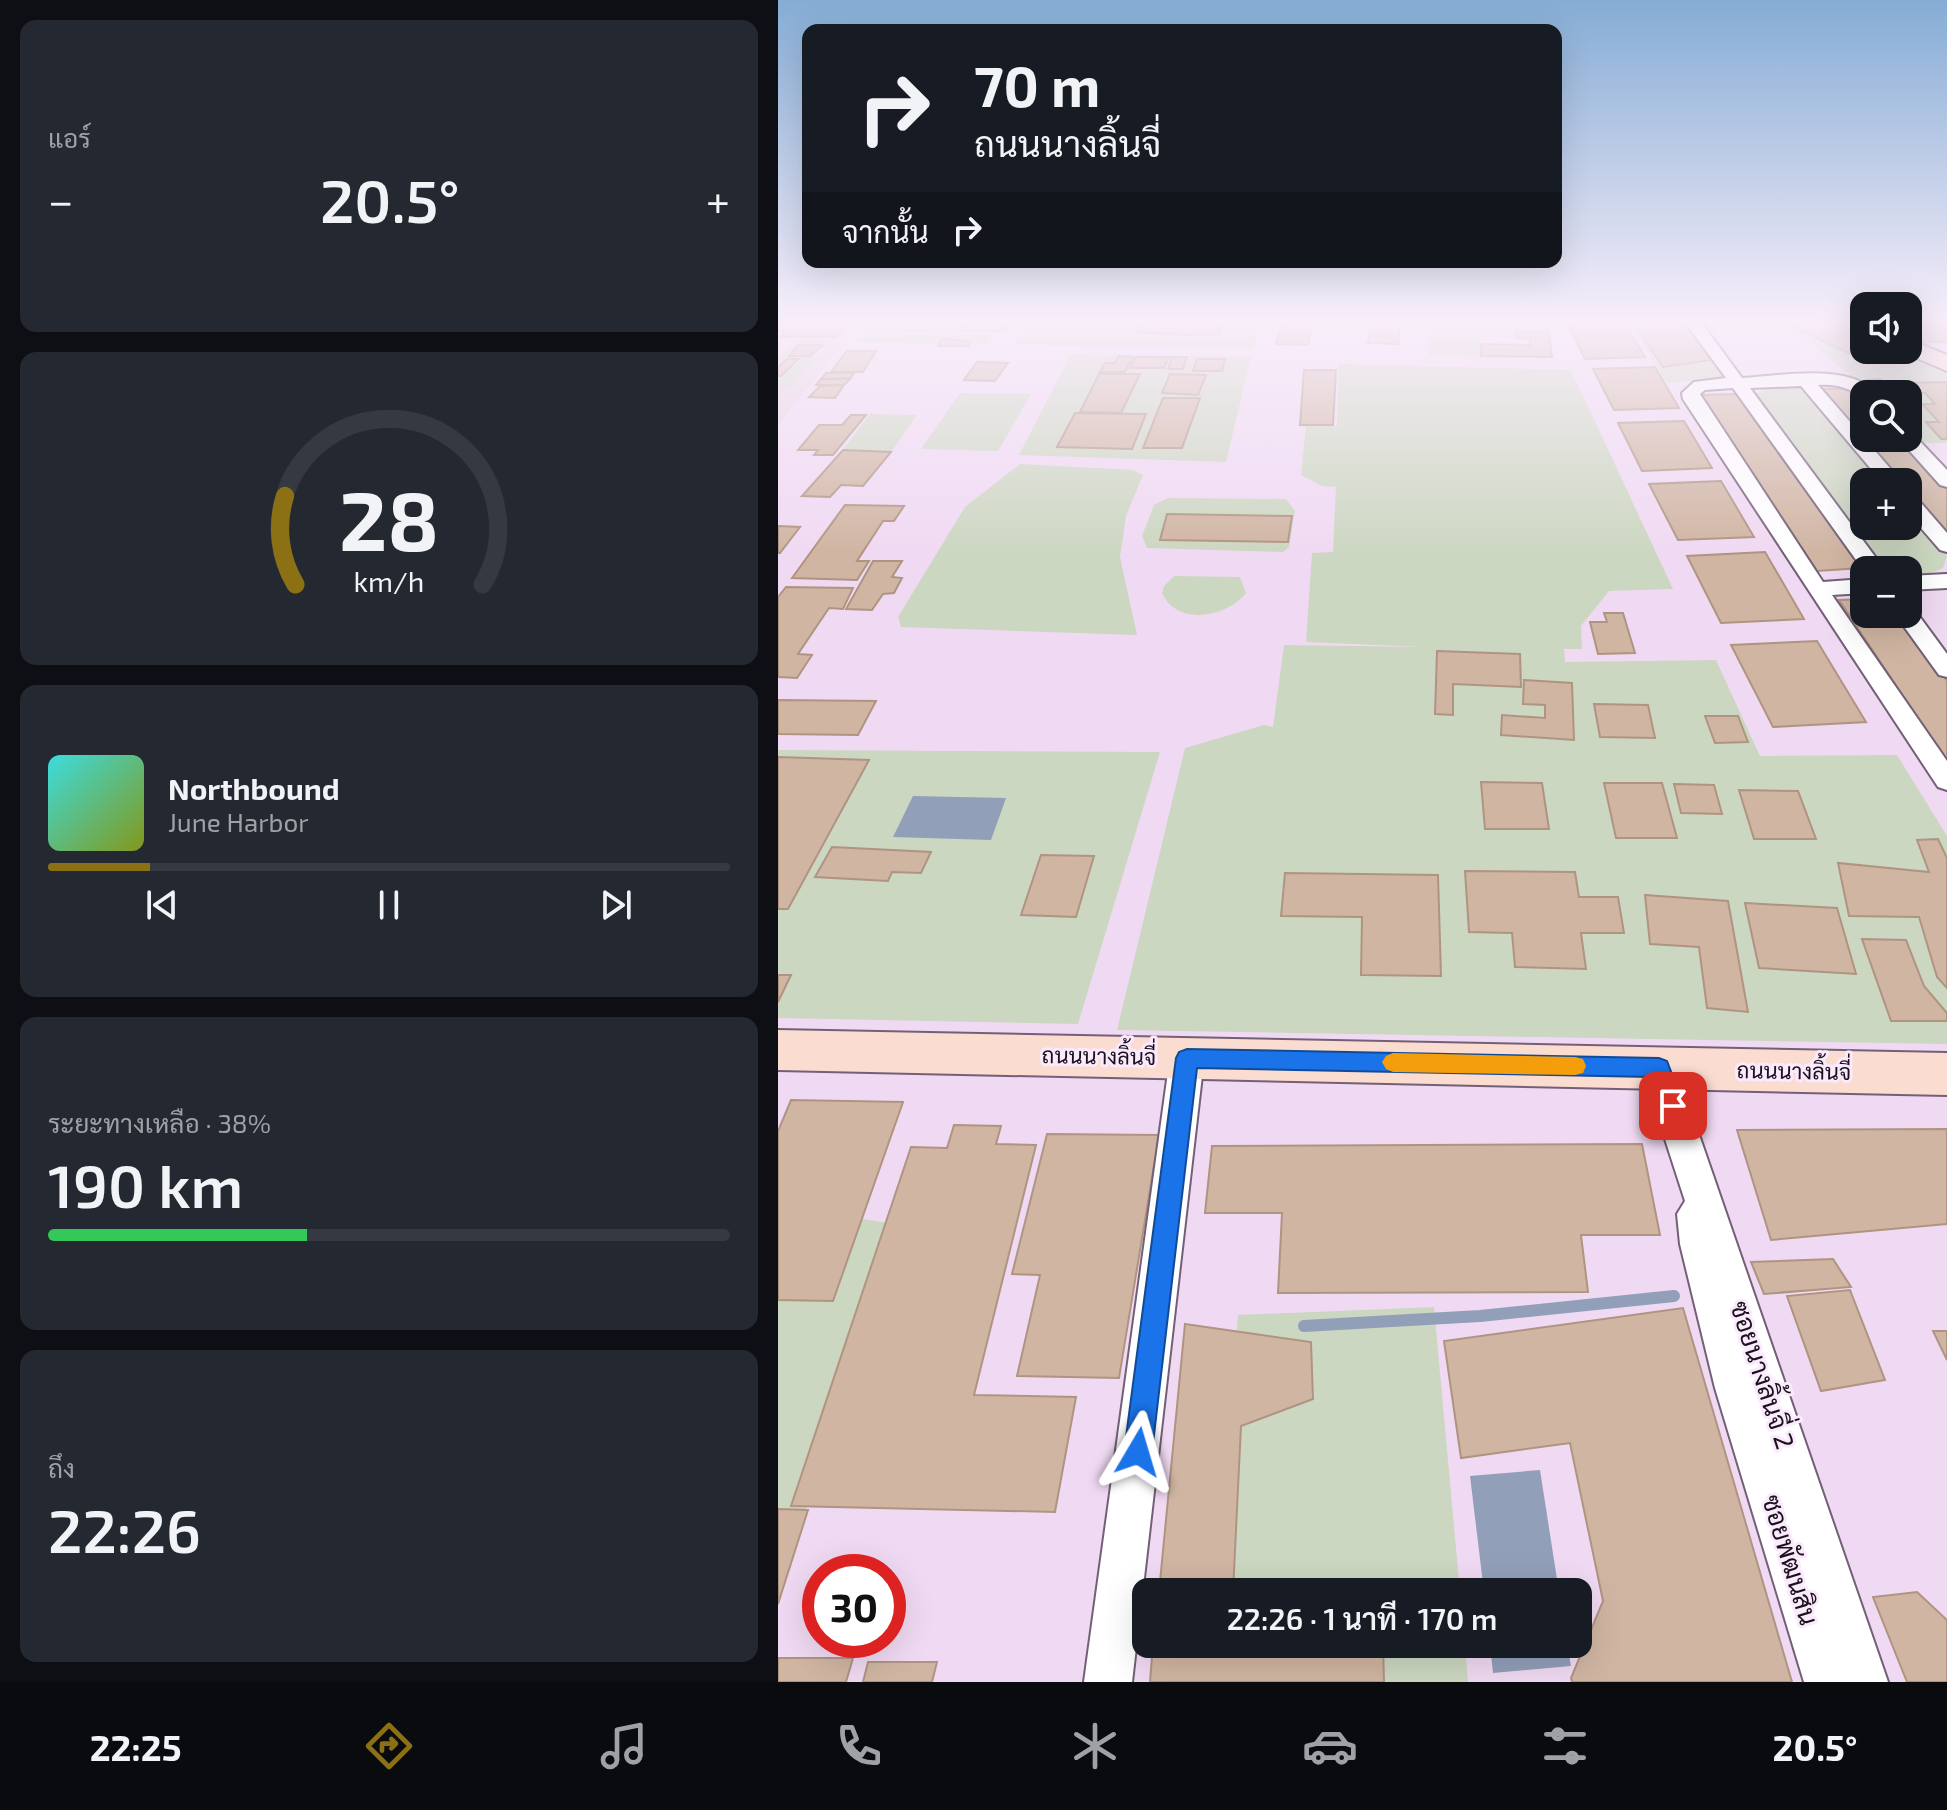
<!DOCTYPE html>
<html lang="th">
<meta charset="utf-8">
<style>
:root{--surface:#171b24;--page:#242831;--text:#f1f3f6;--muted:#9ea1a6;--line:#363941;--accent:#8c7114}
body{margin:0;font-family:"Exo 2",Sarabun,sans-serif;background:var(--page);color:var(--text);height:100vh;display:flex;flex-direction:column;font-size:30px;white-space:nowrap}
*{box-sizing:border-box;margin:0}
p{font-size:26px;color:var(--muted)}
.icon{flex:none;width:44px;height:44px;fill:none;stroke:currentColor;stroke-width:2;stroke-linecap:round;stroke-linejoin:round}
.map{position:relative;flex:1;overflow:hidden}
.drawer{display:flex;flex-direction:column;gap:20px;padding:20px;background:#0d0f14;width:778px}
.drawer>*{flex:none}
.guide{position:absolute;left:24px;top:24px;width:760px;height:244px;border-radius:16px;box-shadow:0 8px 32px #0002;background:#171b24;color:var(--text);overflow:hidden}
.tools{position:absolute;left:1072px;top:292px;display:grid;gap:16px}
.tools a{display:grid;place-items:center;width:72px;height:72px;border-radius:16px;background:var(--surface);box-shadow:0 8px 32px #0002;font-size:40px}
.speed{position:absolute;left:24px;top:1554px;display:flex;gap:16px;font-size:40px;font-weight:700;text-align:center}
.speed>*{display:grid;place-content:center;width:104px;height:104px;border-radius:50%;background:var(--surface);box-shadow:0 8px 32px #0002;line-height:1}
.speed .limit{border:12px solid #d22;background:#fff;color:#111}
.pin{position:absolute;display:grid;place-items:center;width:68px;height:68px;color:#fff;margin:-34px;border-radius:16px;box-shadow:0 4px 12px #0006}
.me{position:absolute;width:88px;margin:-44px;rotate:7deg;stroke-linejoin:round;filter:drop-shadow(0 0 6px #0008)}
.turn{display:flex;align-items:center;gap:28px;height:168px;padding:0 40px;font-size:36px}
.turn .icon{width:104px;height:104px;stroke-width:2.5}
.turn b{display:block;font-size:56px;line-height:68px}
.then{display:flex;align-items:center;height:76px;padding:0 40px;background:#0003;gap:16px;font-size:30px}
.big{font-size:60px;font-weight:600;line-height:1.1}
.drawer .tile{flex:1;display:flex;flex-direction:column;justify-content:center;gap:12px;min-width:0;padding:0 28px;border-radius:16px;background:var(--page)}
.drawer .dial{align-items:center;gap:0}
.dial svg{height:208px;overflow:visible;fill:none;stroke:var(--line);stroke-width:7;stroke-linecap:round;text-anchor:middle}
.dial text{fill:var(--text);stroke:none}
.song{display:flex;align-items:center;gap:24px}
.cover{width:96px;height:96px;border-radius:12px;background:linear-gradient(135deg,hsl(180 70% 55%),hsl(70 70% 35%))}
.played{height:8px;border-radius:4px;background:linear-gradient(90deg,var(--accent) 15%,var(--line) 15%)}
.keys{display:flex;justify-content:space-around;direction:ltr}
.heat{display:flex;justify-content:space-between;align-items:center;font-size:44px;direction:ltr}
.charge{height:12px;border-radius:6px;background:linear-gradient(90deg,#34c759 38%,var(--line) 0)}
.trip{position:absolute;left:354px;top:1578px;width:460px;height:80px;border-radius:16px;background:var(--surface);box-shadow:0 8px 32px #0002;font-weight:600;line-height:80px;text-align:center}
.dock{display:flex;height:128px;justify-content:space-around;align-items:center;background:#090b0e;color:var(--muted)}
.dock .icon{width:56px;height:56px}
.dock .current{color:var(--accent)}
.dock b{font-size:36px;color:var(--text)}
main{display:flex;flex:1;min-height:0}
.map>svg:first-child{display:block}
.commercial{fill:#e6d2e0}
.green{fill:#ccd7c1}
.water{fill:#919fb9}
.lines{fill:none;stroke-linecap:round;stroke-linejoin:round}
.stream{stroke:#919fb9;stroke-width:12}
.building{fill:#d0b5a2;stroke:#af9482;stroke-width:2}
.street-casing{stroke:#736076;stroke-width:4}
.secondary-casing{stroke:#736076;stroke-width:4}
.street{fill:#fff;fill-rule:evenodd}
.secondary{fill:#fbdcd0;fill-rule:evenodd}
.route{fill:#1a73e8;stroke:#114b97;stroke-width:2}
.slow{fill:#f59e0b}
.labels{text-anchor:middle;stroke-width:6;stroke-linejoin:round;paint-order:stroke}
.street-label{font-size:22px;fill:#19121a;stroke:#fbe9fd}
.near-street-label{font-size:26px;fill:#19121a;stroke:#fbe9fd}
</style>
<main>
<section class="drawer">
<div class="tile"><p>แอร์</p>
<div class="heat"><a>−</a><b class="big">20.5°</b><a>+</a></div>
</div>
<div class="tile dial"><svg viewBox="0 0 100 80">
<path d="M14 69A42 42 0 1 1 86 69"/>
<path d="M14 69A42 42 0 0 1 10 35" stroke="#8c7114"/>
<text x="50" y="56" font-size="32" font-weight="700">28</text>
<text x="50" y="72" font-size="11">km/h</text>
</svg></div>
<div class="tile">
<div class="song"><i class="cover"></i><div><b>Northbound</b><p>June Harbor</p></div></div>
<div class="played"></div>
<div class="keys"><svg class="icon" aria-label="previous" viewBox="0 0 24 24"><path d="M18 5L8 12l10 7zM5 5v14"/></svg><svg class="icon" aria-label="pause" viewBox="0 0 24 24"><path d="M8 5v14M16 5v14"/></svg><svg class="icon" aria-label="next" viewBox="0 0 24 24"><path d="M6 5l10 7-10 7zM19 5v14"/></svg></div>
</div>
<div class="tile"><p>ระยะทางเหลือ · 38%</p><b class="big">190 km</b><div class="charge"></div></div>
<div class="tile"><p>ถึง</p><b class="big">22:26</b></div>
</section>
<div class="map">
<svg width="1169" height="1682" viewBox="0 0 1169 1682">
<rect width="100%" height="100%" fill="#f0daf3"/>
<polygon class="commercial" points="0,318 86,318 0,425"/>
<g class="green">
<polygon points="96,318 227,318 210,344 76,342"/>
<polygon points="252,318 484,318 476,350 236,345"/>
<polygon points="653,318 765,318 771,332 738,331 738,338 702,338 703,356 650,355"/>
<polygon points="849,318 905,318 948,378 889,383"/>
<path d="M 916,318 L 1058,318 L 1086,331 L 1086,350 L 1127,350 L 1169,369 L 1169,443 L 1140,443 L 1130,433 L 1130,394 L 1093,394 C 1083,383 1071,375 1060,365 C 1009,319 990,328 926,330 Z"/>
<polygon points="53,338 34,357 42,357 11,387 0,391 0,358 23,339"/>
<polygon points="293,354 473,357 448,462 241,455"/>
<polygon points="560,364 793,370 895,589 831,591 803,626 804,649 786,649 787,662 938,660 982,756 1119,755 1169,836 1169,1044 339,1030 407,748 486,725 495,727 506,645 644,647 528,642 534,553 555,552 558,487 544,486 523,475 528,426 559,426"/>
<polygon points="1016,386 1029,389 1107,482 1086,482 1086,526 1130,526 1130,510 1169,556 1165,568 1148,575 1130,574 1130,570 1101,566 973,396 991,388"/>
<polygon points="182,393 253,394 220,451 143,449"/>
<polygon points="92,414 139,415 113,452 65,450"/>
<polygon points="242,464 355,470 365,475 348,516 342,557 359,635 123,627 120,617 187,507"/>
<polygon points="390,498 508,499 517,511 511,547 505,552 369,548 364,536 376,505"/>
<path d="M 396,576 L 462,577 L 468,593 C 449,617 399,627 384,593 L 386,586 Z"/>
<polygon points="0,750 382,752 300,1024 0,1018"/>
<polygon points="0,1205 134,1227 21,1526 0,1529"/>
<polygon points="656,1307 682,1592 439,1592 460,1315"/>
<polygon points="435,1644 687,1644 690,1682 432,1682"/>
</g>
<g class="water">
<polygon points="135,796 228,798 213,840 115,837"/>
<polygon points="762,1470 781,1592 706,1592 692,1476"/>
<polygon points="712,1644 789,1644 793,1666 715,1673"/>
</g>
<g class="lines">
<polyline class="stream" points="526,1326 702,1316 896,1296"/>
</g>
<g class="building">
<polygon points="0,318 73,318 58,337 2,337 8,331 0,331"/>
<polygon points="133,318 165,318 155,331 122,330"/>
<polygon points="194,318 235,318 227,331 184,331"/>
<polygon points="365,318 390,318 387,324 421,324 423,318 446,318 441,334 408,335 358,332"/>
<polygon points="505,318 536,318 530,345 498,344"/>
<polygon points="594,318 623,318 620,344 590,343"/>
<polygon points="852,318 903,318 933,360 885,367"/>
<polygon points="996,318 1046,318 1086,336 1086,350 1104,350 1079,357"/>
<polygon points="1130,321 1169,324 1169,342 1136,342 1130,335"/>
<polygon points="846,322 867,357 807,359 789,324"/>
<polygon points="737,331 771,332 774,357 703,356 703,344 752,345 752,339 738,338"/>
<polygon points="164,339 173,339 192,342 191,346 160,346"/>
<polygon points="21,345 45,345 32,356 11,356"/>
<polygon points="69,351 98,351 85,372 53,372"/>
<polygon points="341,356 355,357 347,372 322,372 327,363 337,363"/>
<polygon points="358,357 391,357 386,368 352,368"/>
<polygon points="394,357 409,357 405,369 390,369"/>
<polygon points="9,359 20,359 3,376 0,376 0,368"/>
<polygon points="419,359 447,359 444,371 415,371"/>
<polygon points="199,362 230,363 217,381 186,380"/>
<polygon points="877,367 901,408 836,410 815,369"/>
<polygon points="526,370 558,370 555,425 522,425"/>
<polygon points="48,373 76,373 72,378 43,379"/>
<polygon points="321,374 362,374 343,413 302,412"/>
<polygon points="392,374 428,375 420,395 384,393"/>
<polygon points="43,379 72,379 66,385 38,385"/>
<polygon points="1102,379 1116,394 1100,394 1088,380"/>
<polygon points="1169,382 1169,439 1163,439 1148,422 1161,422 1144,404 1157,404 1147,393 1134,394 1125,383"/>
<polygon points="66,385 57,398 31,397 42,386"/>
<polygon points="1079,388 1086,396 1086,438 1124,438 1169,488 1169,538 1130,492 1130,482 1122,482 1044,389"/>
<polygon points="958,394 1083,568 1039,571 922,395"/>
<polygon points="385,398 422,398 404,448 365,448"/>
<polygon points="297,413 368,414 354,449 279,447"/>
<polygon points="73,415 88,415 55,455 36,455 40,450 20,450 41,425 64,425"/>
<polygon points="906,421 934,468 864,471 840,423"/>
<polygon points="65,450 113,452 85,486 63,485 52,497 24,496"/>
<polygon points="943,481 976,537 900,540 871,484"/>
<polygon points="67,505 126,506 116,521 105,521 79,561 91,561 79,580 14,578"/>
<polygon points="389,514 514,516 510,542 382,540"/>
<polygon points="0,526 22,527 2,553 0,553"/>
<polygon points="987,552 1026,619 943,623 909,556"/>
<polygon points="95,561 124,561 114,577 124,578 116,593 105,594 94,610 68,609"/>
<polygon points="8,587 75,588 65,609 51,608 20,654 34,655 19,678 0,677 0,597"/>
<polygon points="1086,599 1086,614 1120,614 1169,681 1169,762 1061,600"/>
<polygon points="826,613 845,613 857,653 820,654 812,622 829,622"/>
<polygon points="1039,641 1088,722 995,727 953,645"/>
<polygon points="659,651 742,654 743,687 675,684 675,715 657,714"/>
<polygon points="746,680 794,683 796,740 723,735 724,715 767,718 767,705 745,704"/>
<polygon points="0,700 98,701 80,735 0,734"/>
<polygon points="816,704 870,705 877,738 822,737"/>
<polygon points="927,716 960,716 970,742 937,743"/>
<polygon points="0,757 91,760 10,909 0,909"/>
<polygon points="703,782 764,783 771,829 707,829"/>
<polygon points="826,783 884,783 899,838 838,838"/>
<polygon points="896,784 936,785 944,814 903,813"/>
<polygon points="961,790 1020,791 1038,839 976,839"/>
<polygon points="1160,839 1169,858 1169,988 1159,977 1141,917 1071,916 1060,863 1151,872 1139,840"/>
<polygon points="54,847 153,852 143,873 114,872 110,881 37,877"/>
<polygon points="263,855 316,856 298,917 243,915"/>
<polygon points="687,871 797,872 801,897 840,897 846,933 803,933 808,969 737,967 734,933 691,932"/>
<polygon points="507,873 660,875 663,976 583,975 584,917 503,916"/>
<polygon points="867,895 950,901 970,1012 929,1008 921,947 872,944"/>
<polygon points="967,903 1059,908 1078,974 981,968"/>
<polygon points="1084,939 1128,940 1146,986 1169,1013 1169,1021 1113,1021"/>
<polygon points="0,975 13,975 0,1002"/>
<polygon points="13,1100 125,1102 55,1301 0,1300 0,1131"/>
<polygon points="176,1125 223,1126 218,1144 258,1145 196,1395 298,1397 277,1512 13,1506 133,1147 169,1148"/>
<polygon points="1169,1129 1169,1224 993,1240 959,1130"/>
<polygon points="269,1134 381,1135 341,1378 239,1376 262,1275 234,1274"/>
<polygon points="864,1144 882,1235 803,1235 810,1292 500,1293 504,1213 427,1213 434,1146"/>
<polygon points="1055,1259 1073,1287 986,1294 973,1262"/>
<polygon points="1072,1290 1107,1380 1043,1391 1009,1296"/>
<polygon points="905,1308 1014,1682 794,1682 793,1678 825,1601 792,1443 683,1458 666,1341"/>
<polygon points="407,1324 533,1342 535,1399 463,1426 455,1592 381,1592"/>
<polygon points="1155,1331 1169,1331 1169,1360"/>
<polygon points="0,1509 30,1510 0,1604"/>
<polygon points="602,1585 603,1592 544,1592"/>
<polygon points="1139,1592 1169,1620 1169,1682 1129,1682 1095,1597"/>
<polygon points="375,1644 605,1644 606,1682 372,1682"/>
<polygon points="0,1658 75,1658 68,1682 0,1682"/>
<polygon points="90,1662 159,1662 154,1682 85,1682"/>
</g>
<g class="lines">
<defs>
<g id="street">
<path d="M 904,318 L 920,318 L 964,378 C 1000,376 1074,362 1098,394 L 1086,394 L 1086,398 C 1070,388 1060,384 1040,385 L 1124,482 L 1104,482 L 1023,386 L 972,388 L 1107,570 L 1086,571 L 955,388 L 927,390 L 922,394 L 1045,582 L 1086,579 L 1086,593 L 1054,595 L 1169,761 L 1169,790 L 1160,787 L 905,399 L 904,393 L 916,382 L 948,378 Z"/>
<polygon points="1130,433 1135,434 1169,470 1169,487 1162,485 1120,438 1130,438"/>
<polygon points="1130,494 1137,496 1169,533 1169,552 1162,550 1130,513"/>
<polygon points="1169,574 1169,588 1130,590 1130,576"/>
<polygon points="1130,608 1136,609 1169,654 1169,677 1161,675 1117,614 1130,614"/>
<polygon points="409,1044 421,1048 426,1058 354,1682 306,1682 392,1058 397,1048"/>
<polygon points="881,1054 893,1058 898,1068 1110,1682 1026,1682 937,1388 902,1244 899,1214 907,1201 864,1068 869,1058"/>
</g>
<g id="secondary">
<polygon points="1058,318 1086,318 1086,333 1061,323"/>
<polygon points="1130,339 1169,355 1169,371 1122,351 1130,350"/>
<polygon points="0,1030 1169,1053 1169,1095 0,1070"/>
</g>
</defs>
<use href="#street" class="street-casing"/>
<use href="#secondary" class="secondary-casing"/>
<use href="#street" class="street"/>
<use href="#secondary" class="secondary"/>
</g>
<linearGradient id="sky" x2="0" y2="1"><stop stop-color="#85acd5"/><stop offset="0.58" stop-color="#f8eefa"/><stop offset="1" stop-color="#f8eefa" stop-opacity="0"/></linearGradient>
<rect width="1169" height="553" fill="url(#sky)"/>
<polygon class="route" points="409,1049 881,1058 889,1061 906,1106 903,1113 895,1116 887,1113 873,1077 419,1068 374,1452 369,1462 360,1466 350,1462 346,1452 398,1058 401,1052"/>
<polygon class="slow" points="615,1053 797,1057 805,1059 808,1066 805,1073 797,1075 615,1072 608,1069 604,1062 608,1056"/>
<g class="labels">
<g class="street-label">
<text transform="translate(321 1056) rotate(1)" y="8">ถนนนางลิ้นจี่</text>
<text transform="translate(1016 1071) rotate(1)" y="8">ถนนนางลิ้นจี่</text>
</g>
<g class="near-street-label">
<text transform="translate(984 1375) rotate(72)" y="9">ซอยนางลิ้นจี่ 2</text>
<text transform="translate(1012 1560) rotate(73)" y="9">ซอยพัฒนสิน</text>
</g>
</g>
</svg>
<div class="tools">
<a><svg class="icon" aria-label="sound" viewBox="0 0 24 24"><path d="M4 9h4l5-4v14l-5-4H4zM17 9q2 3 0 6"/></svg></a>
<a><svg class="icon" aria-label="search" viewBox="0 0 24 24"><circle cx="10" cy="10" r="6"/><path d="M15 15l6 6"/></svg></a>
<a>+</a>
<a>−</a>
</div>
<div class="speed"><div class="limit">30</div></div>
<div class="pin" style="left:895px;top:1106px;background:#d93025"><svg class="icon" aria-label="arrive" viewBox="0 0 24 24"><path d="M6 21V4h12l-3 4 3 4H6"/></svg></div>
<svg class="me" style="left:360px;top:1452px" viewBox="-20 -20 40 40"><path d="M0-17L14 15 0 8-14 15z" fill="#1a73e8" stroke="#fff" stroke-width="4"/></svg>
<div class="trip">22:26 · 1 นาที · 170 m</div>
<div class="guide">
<div class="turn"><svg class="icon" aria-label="right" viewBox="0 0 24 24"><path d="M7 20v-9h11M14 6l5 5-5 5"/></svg><div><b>70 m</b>ถนนนางลิ้นจี่</div></div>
<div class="then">จากนั้น<svg class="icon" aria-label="right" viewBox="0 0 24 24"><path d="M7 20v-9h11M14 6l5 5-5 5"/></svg></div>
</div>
</div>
</main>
<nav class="dock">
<b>22:25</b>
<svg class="icon current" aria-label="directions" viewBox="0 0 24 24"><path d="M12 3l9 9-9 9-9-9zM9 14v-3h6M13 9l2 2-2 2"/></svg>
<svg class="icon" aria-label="music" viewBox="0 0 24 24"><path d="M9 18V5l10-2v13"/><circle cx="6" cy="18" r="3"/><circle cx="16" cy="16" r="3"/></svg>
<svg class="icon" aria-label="phone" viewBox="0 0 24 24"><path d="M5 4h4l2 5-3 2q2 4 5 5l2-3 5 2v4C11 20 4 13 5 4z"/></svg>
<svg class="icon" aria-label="climate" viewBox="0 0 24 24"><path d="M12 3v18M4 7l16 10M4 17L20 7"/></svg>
<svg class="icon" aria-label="car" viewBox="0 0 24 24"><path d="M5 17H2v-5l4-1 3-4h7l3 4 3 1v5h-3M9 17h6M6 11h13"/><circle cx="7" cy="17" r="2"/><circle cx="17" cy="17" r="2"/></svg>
<svg class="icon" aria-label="filters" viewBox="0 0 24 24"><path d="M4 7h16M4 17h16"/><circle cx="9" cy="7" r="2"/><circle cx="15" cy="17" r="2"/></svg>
<b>20.5°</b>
</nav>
